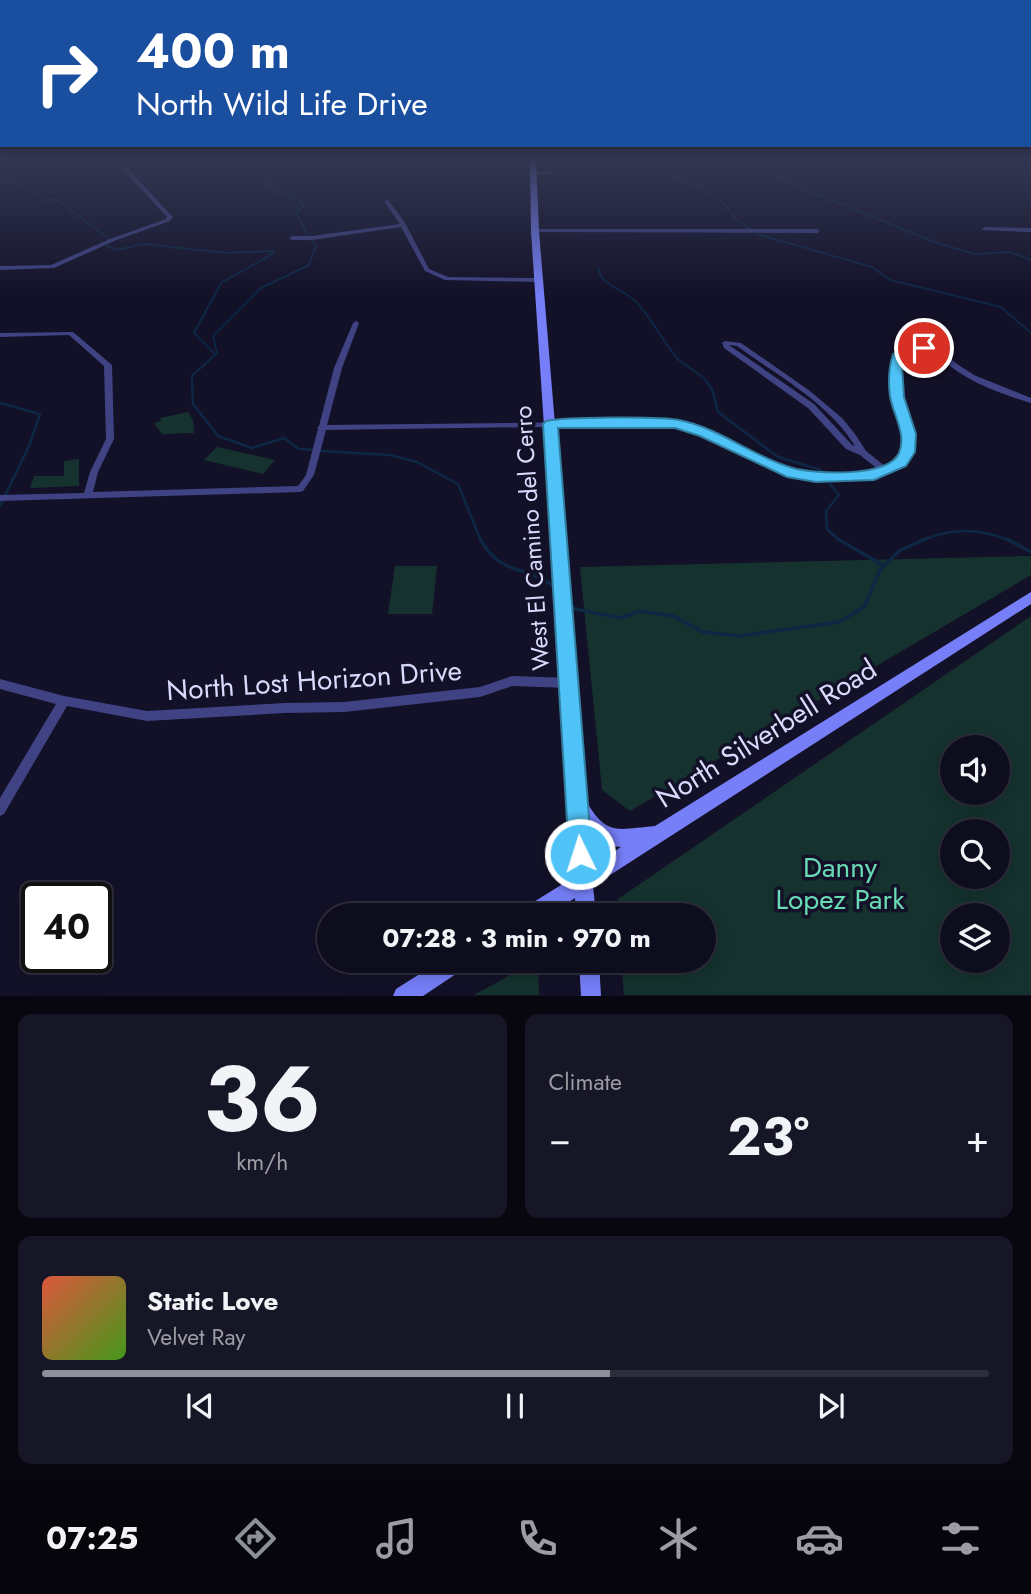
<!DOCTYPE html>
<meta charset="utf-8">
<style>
:root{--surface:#0e0d1e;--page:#171627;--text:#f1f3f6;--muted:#9b9ca4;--line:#2e2d3c;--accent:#8c9099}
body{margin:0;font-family:Jost,sans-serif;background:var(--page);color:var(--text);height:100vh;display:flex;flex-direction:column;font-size:26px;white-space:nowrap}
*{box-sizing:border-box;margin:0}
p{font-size:23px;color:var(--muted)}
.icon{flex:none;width:38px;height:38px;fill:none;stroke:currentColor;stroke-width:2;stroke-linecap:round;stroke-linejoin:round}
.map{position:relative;height:996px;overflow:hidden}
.sheet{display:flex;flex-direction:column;gap:18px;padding:18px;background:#080710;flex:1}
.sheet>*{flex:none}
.top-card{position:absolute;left:0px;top:0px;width:1032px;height:147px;box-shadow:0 4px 18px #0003,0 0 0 2px var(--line);background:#1a4fa0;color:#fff;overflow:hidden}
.buttons{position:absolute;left:940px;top:735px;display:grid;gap:14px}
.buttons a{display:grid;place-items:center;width:70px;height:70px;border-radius:50%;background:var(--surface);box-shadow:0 4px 18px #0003,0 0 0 2px var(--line);font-size:35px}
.speed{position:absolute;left:21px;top:882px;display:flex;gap:14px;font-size:35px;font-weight:700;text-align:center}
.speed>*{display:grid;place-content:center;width:91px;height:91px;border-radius:50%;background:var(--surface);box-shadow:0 4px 18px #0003,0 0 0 2px var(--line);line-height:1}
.speed .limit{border:4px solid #111;border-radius:10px;background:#fff;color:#111}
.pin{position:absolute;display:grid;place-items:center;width:60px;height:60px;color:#fff;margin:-30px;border:4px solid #fff;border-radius:50%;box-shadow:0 2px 7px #0007}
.me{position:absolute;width:77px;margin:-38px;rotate:356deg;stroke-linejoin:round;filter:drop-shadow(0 0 5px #0008)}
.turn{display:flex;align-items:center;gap:24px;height:147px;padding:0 21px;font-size:32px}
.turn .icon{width:91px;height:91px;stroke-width:2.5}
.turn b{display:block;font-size:49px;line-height:60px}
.big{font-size:52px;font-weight:700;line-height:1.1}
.sheet .widget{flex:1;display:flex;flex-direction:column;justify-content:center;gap:10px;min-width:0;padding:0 24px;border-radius:14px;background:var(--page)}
.sheet .dial{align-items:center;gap:0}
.dial b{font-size:91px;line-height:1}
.song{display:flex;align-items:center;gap:21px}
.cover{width:84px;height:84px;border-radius:10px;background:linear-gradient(135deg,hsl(10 70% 55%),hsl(100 70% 35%))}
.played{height:7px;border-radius:4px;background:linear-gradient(90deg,var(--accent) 60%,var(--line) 60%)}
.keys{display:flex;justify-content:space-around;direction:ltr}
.heat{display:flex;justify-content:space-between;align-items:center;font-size:38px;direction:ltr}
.sheet .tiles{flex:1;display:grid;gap:18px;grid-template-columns:1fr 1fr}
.widget:last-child{grid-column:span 2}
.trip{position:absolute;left:317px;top:903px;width:399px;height:70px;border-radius:35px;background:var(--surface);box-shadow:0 4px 18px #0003,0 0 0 2px var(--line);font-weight:700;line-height:70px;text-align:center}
.dock{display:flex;height:112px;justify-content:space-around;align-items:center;background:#06050c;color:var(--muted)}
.dock .icon{width:49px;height:49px}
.dock .selected{color:var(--accent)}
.dock b{font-size:32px;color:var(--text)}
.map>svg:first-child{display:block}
.green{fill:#15322e;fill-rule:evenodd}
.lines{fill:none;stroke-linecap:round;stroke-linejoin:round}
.stream-far2{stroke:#0d2745;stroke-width:2}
.stream-far1{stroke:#0d2745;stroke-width:2.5}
.stream{stroke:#0d2745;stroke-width:3.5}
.street{fill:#3f4384;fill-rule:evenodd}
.secondary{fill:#767ff8;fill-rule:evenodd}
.route{fill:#4fc3f7;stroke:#337fa1;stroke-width:2}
.labels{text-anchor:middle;stroke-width:7;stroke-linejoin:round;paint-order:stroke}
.street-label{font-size:24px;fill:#dbdafd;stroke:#131128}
.near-street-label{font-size:28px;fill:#dbdafd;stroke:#131128}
.near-park-label{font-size:28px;fill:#69dbb4;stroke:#131128}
</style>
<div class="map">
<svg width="1031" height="996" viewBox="0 0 1031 996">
<rect width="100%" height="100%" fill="#131128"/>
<g class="green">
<polygon points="188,412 193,420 194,433 162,434 154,423 161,421 160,418"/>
<polygon points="217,447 275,460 263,474 204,460"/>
<polygon points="79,459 79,486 30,488 34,476 64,476 64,461"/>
<polygon points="1031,556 1031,575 630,811 602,790 580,567"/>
<polygon points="395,566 437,566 432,614 388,614"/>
<path d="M 1031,616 L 1031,995 L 624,995 L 621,961 L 704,961 L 704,915 L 619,915 L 618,899 ZM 952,747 L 998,747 L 998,793 L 952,793 ZM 952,831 L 998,831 L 998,877 L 952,877 ZM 952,915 L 998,915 L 998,961 L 952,961 Z"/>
<polygon points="535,961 538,961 539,995 474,995"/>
</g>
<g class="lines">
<g class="stream-far2">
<polyline points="92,157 99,157"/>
<polyline points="631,157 703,189"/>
<polyline points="743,157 783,180 937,243 975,254 1010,252 1031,260"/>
<polyline points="953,157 973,157"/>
<polyline points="1014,157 1031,162"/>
<polyline points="0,180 19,184 46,200 57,200 108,238 107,246 116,250 143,244 227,253 273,251 274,253 221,283 194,333 215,354"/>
<polyline points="705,190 721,200 736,219 757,234 872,267 890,280 1001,307 1031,333"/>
<path d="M 598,268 C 601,284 618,288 630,297 C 647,309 662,341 677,358 C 686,367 699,372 707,382"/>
<polyline points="192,382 192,376 217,353 213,336 261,288 309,265 316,245 307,235 296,212 303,207 301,201 267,187 263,171 229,157"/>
</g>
<g class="stream-far1">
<polyline points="192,381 193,404 218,436 252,448 284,438 299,449 313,450"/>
<polyline points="706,381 712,389 718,412 778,457 821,470"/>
<polyline points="0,403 40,414 29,446 0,506"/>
<polyline points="320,451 390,455 417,462 458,484 481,541"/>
<polyline points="830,484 839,495 826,511 827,529 840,541"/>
<path d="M 921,541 C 950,528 981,528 1010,541"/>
</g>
<g class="stream">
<path d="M 480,539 C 502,578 527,564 556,588"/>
<polyline points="838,539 884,566"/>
<polyline points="1007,539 1031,552"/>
<polyline points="567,601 575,609 621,618 640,611 673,616 703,632 739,636 839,622 864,607 880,570 899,551 925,539"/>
</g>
<g class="street">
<polygon points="112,157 117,157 172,216 173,217 170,221 114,241 54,268 0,270 0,266 51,265 110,239 166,219 167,217"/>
<polygon points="337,157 342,157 347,166 343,166"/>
<polygon points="533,172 548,172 550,173 548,174 531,174 531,173"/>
<polygon points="387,200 389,201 404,221 429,269 448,277 539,278 542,280 539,282 445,280 425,271 401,227 312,240 292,240 289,238 292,236 312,236 400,224 384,202"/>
<polygon points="985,227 1031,228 1031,232 983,230 982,229"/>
<polygon points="535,229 817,229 820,231 817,233 533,232 532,231"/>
<path d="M 356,321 L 359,323 L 342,368 L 327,425 L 676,421 C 750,442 795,492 879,470 L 860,455 L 846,449 L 808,408 L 724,348 L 722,343 L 725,341 L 741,343 L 810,391 L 842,418 L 855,434 L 866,451 L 886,467 L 900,458 L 905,448 L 904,433 L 894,400 L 892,383 L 894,360 L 900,351 L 924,346 L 936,348 L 942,352 L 957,364 L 974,375 L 1031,398 L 1031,403 C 1005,395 976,385 954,369 C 944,362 937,349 923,350 C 918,350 907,352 903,356 C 900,358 900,362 900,366 C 898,380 900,394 904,408 C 908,420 916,436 913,449 C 911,457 903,465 896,469 C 885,476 870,478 856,479 C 829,482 803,479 777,470 C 742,458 711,437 675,425 L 326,430 L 314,475 L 303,491 L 300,492 L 0,501 L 0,495 L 84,493 L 90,472 L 106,439 L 104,366 L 69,335 L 0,337 L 0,333 L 73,332 L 112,365 L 114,439 L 98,472 L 93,492 L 298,486 L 306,475 L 318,429 L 317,428 L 319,426 L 334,368 L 353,323 ZM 729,345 L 737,346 C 778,376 828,402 855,446 L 852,445 L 814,404 Z"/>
<polygon points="512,676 569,678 573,680 575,683 573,686 569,688 512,686 480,697 344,712 285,713 147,721 67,706 4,814 0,816 0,798 56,704 0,689 0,679 64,696 147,711 285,703 344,702 480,687"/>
</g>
<g class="secondary">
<path d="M 530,157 L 536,157 L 539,231 L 586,801 C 607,837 618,829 655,826 L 1031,592 L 1031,604 L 593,886 L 596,915 L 576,915 L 575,898 L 548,915 L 521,915 L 524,908 L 574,877 L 531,231 ZM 589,835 L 610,846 L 621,847 L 592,866 Z"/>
<polygon points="440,961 468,961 465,968 423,996 393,996 396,989"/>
<polygon points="579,961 599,961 601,996 581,996"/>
</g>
</g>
<linearGradient id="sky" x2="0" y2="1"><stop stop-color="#0a0916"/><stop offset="0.53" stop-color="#333853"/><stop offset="1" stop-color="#333853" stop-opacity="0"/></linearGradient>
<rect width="1031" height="297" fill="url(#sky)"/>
<path class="route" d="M 924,344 L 930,348 L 929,351 L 905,356 L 902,366 L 904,397 L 916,434 L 915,452 L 906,466 L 874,480 L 816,482 L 787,477 L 700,436 L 675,428 L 558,428 L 592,854 L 589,862 L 580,866 L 572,862 L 569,854 L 543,424 L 546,421 C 563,417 662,416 679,420 C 720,428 753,457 793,468 C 814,474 888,478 899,453 C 907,434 893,415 890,396 C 888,382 889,367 893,354 Z"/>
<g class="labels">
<g class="street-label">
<text transform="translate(532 538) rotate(-94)" y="8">West El Camino del Cerro</text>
</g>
<g class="near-street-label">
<text transform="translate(314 680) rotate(-4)" y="10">North Lost Horizon Drive</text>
<text transform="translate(766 733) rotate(-32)" y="10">North Silverbell Road</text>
</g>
<g class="near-park-label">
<text x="840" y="877">Danny<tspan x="840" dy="32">Lopez Park</tspan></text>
</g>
</g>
</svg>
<div class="buttons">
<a><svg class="icon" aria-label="sound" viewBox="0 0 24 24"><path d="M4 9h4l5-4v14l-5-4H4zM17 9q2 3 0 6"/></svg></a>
<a><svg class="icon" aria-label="search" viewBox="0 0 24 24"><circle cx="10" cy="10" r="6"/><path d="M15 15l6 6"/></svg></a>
<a><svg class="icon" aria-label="layers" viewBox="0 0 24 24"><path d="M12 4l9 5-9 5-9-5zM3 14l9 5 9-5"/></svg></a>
</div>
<div class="speed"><div class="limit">40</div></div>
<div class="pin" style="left:924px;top:348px;background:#d93025"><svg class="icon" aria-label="arrive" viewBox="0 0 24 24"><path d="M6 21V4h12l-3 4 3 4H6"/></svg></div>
<svg class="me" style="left:580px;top:854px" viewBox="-20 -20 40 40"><circle r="17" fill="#4fc3f7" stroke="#fff" stroke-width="3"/><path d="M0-11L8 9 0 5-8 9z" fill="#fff"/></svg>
<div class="trip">07:28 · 3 min · 970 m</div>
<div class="top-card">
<div class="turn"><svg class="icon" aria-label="right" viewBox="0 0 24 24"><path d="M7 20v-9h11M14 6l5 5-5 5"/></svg><div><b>400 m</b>North Wild Life Drive</div></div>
</div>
</div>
<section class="sheet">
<div class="tiles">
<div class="widget dial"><b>36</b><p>km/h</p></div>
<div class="widget"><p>Climate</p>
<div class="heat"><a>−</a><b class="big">23°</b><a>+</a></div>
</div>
<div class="widget">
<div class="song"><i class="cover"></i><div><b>Static Love</b><p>Velvet Ray</p></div></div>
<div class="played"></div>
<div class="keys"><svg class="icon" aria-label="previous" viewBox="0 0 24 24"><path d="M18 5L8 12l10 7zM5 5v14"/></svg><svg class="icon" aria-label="pause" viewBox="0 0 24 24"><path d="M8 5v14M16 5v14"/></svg><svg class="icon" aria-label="next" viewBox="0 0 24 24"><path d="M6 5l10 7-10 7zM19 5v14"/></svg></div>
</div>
</div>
</section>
<nav class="dock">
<b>07:25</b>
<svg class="icon selected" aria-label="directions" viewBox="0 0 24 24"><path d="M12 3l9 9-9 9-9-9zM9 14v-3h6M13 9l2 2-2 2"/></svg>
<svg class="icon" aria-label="music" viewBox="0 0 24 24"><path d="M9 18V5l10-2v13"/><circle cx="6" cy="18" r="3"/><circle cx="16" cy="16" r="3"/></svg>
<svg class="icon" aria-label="phone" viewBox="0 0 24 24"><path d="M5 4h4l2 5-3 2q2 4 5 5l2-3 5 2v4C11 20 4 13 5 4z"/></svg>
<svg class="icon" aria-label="climate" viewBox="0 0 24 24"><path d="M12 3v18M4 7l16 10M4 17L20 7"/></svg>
<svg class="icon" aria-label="car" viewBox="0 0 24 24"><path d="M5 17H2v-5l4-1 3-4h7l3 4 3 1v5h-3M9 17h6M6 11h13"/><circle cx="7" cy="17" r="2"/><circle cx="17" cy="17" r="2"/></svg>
<svg class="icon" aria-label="filters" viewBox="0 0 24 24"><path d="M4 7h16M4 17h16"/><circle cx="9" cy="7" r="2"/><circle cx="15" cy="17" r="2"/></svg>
</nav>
